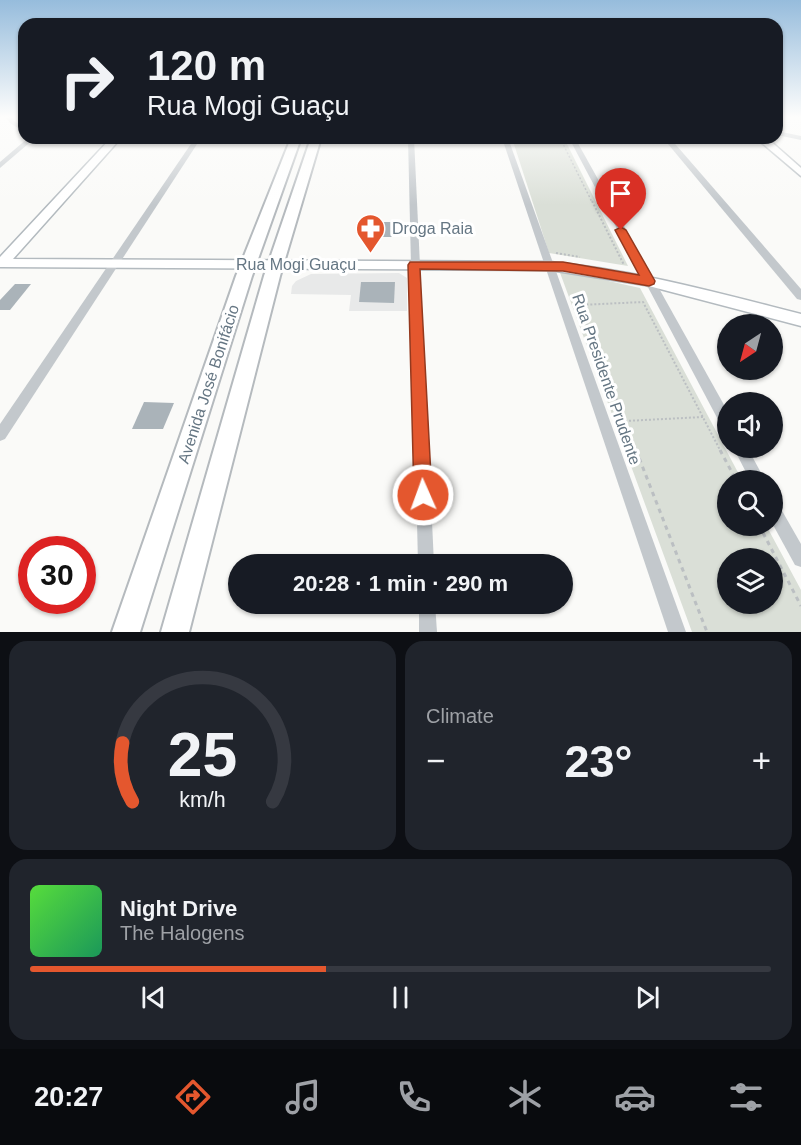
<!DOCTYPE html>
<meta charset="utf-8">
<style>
:root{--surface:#171b24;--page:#20242c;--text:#f1f3f6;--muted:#9ea1a6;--line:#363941;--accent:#e4572e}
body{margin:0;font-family:Arial,sans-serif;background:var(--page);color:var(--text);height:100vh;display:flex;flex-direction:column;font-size:22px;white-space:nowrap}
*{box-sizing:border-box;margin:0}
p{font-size:20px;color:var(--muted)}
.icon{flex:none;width:33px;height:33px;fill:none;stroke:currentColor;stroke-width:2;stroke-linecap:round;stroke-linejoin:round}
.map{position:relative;height:632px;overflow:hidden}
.panel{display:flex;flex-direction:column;gap:9px;padding:9px;background:#0d0f14;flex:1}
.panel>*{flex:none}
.banner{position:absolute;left:18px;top:18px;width:765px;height:126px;border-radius:18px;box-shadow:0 2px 4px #0004;background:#171b24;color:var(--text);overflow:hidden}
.needle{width:39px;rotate:216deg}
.tools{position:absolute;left:717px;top:314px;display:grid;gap:12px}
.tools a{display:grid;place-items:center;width:66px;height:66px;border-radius:50%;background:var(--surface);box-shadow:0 2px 4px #0004;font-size:30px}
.speed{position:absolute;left:18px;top:536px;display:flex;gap:12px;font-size:30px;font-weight:700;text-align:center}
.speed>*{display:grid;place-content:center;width:78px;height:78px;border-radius:50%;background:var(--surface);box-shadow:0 2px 4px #0004;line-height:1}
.speed .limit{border:9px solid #d22;background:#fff;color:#111}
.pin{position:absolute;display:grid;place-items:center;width:51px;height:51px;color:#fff;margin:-62px -26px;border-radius:50% 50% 50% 0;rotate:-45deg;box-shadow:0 0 6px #0007}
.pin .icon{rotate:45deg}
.me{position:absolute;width:66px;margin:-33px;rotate:358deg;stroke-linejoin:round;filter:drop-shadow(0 0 4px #0008)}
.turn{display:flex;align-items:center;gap:21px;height:126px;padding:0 30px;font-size:27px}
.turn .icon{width:78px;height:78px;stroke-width:2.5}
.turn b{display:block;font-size:42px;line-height:51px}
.big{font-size:45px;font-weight:700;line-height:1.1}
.panel .widget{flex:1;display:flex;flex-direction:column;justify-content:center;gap:9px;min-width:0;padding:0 21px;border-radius:18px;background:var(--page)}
.panel .dial{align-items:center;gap:0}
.dial svg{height:156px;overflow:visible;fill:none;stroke:var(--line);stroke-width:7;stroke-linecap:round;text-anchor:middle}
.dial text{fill:var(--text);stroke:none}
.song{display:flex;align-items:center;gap:18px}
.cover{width:72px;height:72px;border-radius:9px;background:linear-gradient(135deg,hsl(110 70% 55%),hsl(150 70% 35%))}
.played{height:6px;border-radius:3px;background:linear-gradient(90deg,var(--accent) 40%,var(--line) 40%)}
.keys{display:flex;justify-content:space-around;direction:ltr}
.heat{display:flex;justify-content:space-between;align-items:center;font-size:33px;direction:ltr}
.panel .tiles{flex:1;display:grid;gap:9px;grid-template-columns:1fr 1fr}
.widget:last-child{grid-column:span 2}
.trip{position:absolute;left:228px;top:554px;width:345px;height:60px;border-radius:30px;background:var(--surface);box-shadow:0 2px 4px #0004;font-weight:700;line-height:60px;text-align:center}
.dock{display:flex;height:96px;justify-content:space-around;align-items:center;background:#090b0e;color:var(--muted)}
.dock .icon{width:42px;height:42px}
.dock .on{color:var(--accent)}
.dock b{font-size:27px;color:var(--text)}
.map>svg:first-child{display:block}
.built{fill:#e8e9e9}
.green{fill:#dadfd7;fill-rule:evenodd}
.building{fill:#aab3b9}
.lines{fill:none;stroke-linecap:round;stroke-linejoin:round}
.secondary-casing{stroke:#b3babf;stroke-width:3}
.primary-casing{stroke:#b5babe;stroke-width:4}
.path-far2{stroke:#bbbfc2;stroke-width:1.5;stroke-dasharray:2 2;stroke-linecap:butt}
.path-far1{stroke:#bbbfc2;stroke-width:2;stroke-dasharray:2 2;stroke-linecap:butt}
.path{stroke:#bbbfc2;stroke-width:3;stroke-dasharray:4.5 4.5;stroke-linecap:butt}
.street{fill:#c3c8cc;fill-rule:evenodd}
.secondary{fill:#fff;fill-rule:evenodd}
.primary{fill:#fff;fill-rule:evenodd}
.route{fill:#e4572e;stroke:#94391e;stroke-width:1.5}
.labels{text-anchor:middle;stroke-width:6;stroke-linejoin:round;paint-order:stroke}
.poi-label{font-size:16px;fill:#657683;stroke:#fff;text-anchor:start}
.street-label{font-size:16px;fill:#657683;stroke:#fff}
</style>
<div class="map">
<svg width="801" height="632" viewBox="0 0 801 632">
<rect width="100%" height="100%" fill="#fafaf8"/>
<polygon class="built" points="399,273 407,278 407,311 349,311 351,295 291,294 292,286 296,281 311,274"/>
<g class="green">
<polygon points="512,138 564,138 628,266 549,253"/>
<path d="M 559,270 L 640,288 L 742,480 L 728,480 L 728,525 L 766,525 L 801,590 L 801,632 L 692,632 ZM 728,558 L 772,558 L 772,603 L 728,603 Z"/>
</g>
<g class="building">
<polygon points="359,222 392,222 392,237 358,237"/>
<polygon points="361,282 395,282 394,303 359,302"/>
<polygon points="15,284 31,284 10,310 0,310 0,300"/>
<polygon points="144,402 174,403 163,429 132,429"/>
</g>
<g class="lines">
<defs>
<g id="secondary">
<path d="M 111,138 L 121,138 L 13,259 L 550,262 C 636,270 718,293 801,314 L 801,326 L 645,285 L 550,270 L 0,267 L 0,257 Z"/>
<polygon points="756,138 767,138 801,168 801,176"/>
</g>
<g id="primary">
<polygon points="291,138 301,138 252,276 140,632 112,632 236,276"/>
<polygon points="311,138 321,138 280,276 189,632 161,632 264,276"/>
</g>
</defs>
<use href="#secondary" class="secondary-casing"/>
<use href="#primary" class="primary-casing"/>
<polyline class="path-far2" points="560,138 592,202"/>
<g class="path-far1">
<polyline points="592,201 624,265"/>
<polyline points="556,253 580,257"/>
<polyline points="625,421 703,417"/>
<polyline points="637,452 580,305 643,302 721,452"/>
</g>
<g class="path">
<polyline points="636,450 707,632"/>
<polyline points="720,450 736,480"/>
<polyline points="759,525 801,606"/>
</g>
<g class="street">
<polygon points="6,117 12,117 14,121 24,127 24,132 10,123"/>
<polygon points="777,131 801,136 801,140 777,135"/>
<polygon points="28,138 35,138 0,168 0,162"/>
<polygon points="195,138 201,138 5,439 0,441 0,424"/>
<polygon points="408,138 414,138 434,564 418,564"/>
<polygon points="502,138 508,138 686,632 668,632"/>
<polygon points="569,138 575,138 728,412 728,431 723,429"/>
<polygon points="663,138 670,138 801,289 801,300 797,299"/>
<polygon points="733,447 747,447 765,480 750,480"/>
<polygon points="772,500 777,502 801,544 801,567 795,565 772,523"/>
<polygon points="419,603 435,603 437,632 419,632"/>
</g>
<use href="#secondary" class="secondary"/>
<use href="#primary" class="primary"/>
</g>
<linearGradient id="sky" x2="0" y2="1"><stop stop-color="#96bcdc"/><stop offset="0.57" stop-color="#fdfdfc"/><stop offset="1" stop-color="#fdfdfc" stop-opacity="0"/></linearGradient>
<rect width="801" height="205" fill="url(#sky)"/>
<polygon class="route" points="621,227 626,230 655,281 654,284 649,286 563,271 420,269 432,495 429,502 423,504 416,502 414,495 408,265 410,262 563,262 639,275 615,230"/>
<defs>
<symbol id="pharmacy-pin" viewBox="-11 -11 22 30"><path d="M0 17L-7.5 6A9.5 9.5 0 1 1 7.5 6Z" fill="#e4572e" stroke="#fff"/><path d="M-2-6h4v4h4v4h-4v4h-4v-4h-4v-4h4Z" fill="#fff"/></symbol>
</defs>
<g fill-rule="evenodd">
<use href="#pharmacy-pin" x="354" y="212" width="33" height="45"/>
</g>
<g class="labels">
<g class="poi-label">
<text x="392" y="234">Droga Raia</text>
</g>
<g class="street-label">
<text x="296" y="270">Rua Mogi Guaçu</text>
<text transform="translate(607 379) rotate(71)" y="6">Rua Presidente Prudente</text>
<text transform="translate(208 384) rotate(-72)" y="6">Avenida José Bonifácio</text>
</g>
</g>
</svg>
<div class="tools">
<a><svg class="needle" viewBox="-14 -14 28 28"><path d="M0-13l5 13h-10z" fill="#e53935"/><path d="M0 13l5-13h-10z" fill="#9ea1a6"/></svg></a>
<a><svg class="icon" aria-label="sound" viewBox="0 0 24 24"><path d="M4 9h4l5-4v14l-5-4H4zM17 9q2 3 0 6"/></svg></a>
<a><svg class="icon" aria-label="search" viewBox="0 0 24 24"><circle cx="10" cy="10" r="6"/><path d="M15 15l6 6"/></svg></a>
<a><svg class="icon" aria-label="layers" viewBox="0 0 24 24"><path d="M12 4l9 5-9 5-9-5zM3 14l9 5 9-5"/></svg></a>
</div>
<div class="speed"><div class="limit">30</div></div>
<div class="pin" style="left:621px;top:230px;background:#d93025"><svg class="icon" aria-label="arrive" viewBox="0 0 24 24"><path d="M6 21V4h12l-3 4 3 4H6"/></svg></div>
<svg class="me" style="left:423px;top:495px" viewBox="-20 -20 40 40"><circle r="17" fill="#e4572e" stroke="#fff" stroke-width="3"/><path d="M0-11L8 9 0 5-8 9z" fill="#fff"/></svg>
<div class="trip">20:28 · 1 min · 290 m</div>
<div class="banner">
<div class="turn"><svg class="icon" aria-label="right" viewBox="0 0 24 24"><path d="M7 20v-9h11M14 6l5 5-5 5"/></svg><div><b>120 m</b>Rua Mogi Guaçu</div></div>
</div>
</div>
<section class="panel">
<div class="tiles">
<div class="widget dial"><svg viewBox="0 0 100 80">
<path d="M14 69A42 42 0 1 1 86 69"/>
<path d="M14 69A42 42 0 0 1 9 39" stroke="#e4572e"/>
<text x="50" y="56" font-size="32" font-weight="700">25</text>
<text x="50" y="72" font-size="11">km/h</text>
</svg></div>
<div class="widget"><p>Climate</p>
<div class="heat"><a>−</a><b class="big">23°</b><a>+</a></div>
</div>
<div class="widget">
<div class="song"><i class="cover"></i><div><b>Night Drive</b><p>The Halogens</p></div></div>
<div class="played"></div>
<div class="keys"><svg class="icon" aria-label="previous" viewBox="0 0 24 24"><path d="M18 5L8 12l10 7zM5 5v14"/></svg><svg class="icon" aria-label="pause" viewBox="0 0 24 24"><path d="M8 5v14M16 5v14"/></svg><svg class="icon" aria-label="next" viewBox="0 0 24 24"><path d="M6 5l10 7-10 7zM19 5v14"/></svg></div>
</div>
</div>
</section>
<nav class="dock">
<b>20:27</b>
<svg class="icon on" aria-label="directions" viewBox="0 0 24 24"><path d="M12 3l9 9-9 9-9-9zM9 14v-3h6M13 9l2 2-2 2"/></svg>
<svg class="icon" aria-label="music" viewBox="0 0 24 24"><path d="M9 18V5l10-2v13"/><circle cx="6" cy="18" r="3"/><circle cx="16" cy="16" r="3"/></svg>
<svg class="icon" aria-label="phone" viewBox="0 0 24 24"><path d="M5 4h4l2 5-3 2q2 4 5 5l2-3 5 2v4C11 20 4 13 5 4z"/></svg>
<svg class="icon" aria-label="climate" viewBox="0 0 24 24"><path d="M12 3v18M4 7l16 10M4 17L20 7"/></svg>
<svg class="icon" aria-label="car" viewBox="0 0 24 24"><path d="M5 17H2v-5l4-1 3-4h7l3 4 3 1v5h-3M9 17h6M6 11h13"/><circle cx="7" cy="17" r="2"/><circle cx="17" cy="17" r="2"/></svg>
<svg class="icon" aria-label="filters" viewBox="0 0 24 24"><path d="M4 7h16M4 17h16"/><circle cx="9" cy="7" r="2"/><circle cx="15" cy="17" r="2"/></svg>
</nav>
